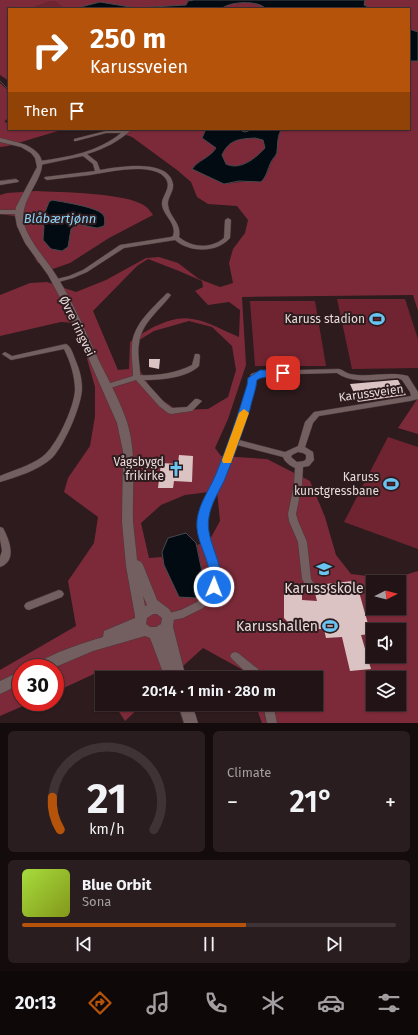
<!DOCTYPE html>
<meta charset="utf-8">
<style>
:root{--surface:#221416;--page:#2a1d1f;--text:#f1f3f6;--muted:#a29ea1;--line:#3f3335;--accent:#b45309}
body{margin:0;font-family:"Fira Sans",sans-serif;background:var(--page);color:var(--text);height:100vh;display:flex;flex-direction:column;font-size:15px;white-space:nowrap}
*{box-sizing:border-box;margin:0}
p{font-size:13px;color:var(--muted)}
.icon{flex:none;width:22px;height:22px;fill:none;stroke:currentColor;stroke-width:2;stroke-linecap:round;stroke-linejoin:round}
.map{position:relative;height:723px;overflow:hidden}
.side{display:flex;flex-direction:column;gap:8px;padding:8px;background:#130b0c;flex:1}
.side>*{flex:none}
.guide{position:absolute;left:8px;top:8px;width:402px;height:122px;border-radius:0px;box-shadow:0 1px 3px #0004,0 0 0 1px var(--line);background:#b45309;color:#fff;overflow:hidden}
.needle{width:26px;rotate:84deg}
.buttons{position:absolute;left:366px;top:575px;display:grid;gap:8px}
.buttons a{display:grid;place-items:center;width:40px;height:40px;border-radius:0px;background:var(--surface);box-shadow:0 1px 3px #0004,0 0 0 1px var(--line);font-size:20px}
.speed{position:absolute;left:12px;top:659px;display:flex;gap:8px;font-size:20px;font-weight:700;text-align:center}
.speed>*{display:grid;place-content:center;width:52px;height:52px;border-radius:50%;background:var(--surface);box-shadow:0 1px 3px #0004,0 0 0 1px var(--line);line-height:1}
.speed .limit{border:6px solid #d22;background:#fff;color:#111}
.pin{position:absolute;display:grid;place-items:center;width:34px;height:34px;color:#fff;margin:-17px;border-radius:8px;box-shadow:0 2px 6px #0006}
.me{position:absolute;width:44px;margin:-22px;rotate:1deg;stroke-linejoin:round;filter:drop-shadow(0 0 3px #0008)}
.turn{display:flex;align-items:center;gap:14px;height:84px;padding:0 16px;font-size:18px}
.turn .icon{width:52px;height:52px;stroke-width:2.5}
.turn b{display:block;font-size:28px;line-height:34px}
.then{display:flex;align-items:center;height:38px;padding:0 16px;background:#0003;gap:8px;font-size:15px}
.big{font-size:30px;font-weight:600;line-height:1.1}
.side .card{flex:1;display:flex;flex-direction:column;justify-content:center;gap:6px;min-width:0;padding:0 14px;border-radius:6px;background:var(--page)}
.side .dial{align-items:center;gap:0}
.dial svg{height:104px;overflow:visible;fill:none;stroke:var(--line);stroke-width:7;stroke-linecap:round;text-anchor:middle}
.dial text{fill:var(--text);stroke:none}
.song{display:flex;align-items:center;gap:12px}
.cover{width:48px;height:48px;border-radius:6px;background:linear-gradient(135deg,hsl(80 70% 55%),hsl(70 70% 35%))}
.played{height:4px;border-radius:2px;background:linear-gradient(90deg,var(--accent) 60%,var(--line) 60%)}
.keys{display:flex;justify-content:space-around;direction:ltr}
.heat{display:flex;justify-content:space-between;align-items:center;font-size:22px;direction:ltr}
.side .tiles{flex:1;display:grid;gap:8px;grid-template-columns:1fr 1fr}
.card:last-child{grid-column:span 2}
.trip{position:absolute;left:95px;top:671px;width:228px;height:40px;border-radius:0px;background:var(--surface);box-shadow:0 1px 3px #0004,0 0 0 1px var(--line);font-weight:600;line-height:40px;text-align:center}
.dock{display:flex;height:64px;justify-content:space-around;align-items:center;background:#0e0809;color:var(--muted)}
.dock .icon{width:28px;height:28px}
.dock .on{color:var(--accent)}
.dock b{font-size:18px;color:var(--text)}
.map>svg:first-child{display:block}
.green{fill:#702432}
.forest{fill:#7c2a39;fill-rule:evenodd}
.water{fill:#020b11;stroke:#47494e;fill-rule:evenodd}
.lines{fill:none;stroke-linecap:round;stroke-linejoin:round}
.stream{stroke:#47494e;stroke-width:1}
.building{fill:#dbc3c4}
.minor-casing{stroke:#47393a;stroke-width:1}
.tertiary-casing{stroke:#47393a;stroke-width:1}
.minor{fill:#745f60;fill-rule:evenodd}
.tertiary{fill:#745f60;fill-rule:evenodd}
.route{fill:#1a73e8;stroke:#114b97}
.slow{fill:#f59e0b}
.labels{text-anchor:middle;stroke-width:4;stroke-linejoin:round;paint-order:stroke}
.poi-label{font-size:12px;fill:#e8dbdc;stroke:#2d1b1d;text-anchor:end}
.street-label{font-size:12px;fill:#e8dbdc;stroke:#2d1b1d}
.water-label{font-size:13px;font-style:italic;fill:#8bd0f4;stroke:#2d1b1d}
.near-poi-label{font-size:14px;fill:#e8dbdc;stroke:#2d1b1d}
</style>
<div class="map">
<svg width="418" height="723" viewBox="0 0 418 723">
<rect width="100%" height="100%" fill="#2d1b1d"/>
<g class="green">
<polygon points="51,1 55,1 65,8 30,9"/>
<polygon points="337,299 405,299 418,339 418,368 352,369"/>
<polygon points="250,301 315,301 326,366 255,366"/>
<polygon points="388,437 418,447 418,549 344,522"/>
</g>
<g class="forest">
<polygon points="0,0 194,0 188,1 186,5 136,8 100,2 73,9 61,9 64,8 55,1 51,1 30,9 9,9 9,81 0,75"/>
<polygon points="365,0 418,0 418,32 409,29 409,9 372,9 364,5"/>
<path d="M 252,3 L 261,4 L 266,9 L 221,9 C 229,2 242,3 252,3 Z"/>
<path d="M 409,61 L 418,61 L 418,311 L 413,295 L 242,297 L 246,365 L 228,419 L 215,448 L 221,456 L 267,459 L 310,481 L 325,517 L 336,555 L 351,574 L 392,579 L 418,571 L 418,723 L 262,723 L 255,704 L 316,704 L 316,678 L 245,678 L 243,670 L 203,648 L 170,678 L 102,678 L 102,686 L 94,674 L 55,692 L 55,668 L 21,668 L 21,702 L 32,702 L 0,716 L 0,670 L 76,626 L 68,581 L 94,543 L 98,517 L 64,492 L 68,478 L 90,446 L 95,416 L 95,387 L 77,323 L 61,322 L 0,336 L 0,295 L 30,283 L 47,282 L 76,292 L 106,280 L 146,258 L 159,257 L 178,263 L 199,279 L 220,287 L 233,283 L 229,263 L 233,249 L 245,233 L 248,220 L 237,206 L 208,204 L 197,197 L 191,182 L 177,170 L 132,137 L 111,130 L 99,129 L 206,129 L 202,138 L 216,148 C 210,158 198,159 193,169 L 224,184 L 249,181 L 266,176 L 271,163 L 277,153 L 277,144 L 280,132 L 282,129 L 409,129 ZM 148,259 L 179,271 L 202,281 L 203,287 L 195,291 L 208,305 L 229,302 L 240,310 L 239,337 C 224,331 208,321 192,319 C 172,315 146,330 130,342 L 129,369 L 118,370 L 93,311 L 137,266 ZM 189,321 L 212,327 L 232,346 L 236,370 L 228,397 L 208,409 L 177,410 L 155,395 L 139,369 L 136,342 L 154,331 ZM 217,491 L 220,521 L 209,541 L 197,545 L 205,586 L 165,565 L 162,557 L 149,558 L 141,523 L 161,505 L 185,495 ZM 373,582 L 399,582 L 399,608 L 373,608 ZM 373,630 L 399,630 L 399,656 L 373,656 ZM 373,678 L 399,678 L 399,704 L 373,704 Z"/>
<polygon points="0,83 9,91 9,99 7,100 9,117 4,122 9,123 9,129 74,129 58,131 8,146 0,147"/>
<path d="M 255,138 L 263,140 L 265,148 C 255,158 241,171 226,164 L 222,155 C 229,139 240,139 255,138 Z"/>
<path d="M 36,191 C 59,192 128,193 145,206 C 148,208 151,212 153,215 L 109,238 L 70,263 L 50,270 L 37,262 L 29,245 L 24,229 L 14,216 L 0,214 L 0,195 L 7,193 ZM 49,202 L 104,226 L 97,228 L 77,224 L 71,229 L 68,247 L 43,241 L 44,226 L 38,219 L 45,212 Z"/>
<polygon points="418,398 418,434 398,428"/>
<polygon points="114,704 143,704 125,721"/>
</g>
<g class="water">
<path d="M 194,0 L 365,0 L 364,5 L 372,9 L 266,9 C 259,0 230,1 221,9 L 73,9 L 100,2 L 136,8 L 186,5 L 188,1 Z"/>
<polygon points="409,29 418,32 418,61 409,61"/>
<path d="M 206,129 L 246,129 L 242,131 L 245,132 L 254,129 L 282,129 C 277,135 278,143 277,151 C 277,155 273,158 271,162 C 267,170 267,176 261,182 L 239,181 L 224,184 L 192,169 C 198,160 210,158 216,148 L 202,138 ZM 255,138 L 263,140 L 265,148 C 256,158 240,171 226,164 L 222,155 C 229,139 240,139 255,138 Z"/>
<path d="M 52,200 C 62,202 100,207 104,216 C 105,219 105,223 104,226 L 97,228 L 77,224 L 71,229 L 68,247 L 62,251 L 51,249 L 43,240 L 44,226 L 38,219 L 45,212 L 49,202 Z"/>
<polygon points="186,533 196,543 205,586 196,598 179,597 164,565 162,552 168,538"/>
</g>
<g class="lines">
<polyline class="stream" points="0,81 9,90"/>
</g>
<g class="building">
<polygon points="149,359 160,359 159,369 149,367"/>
<polygon points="395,380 398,380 406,395 358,402 350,384"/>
<polygon points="179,455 193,456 192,482 174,481 173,488 158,488 161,463 178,464"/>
<polygon points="353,581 359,592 370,631 371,634 361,635 371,669 350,671 342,637 326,638 324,629 295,629 284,618 284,591 302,592 302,600 317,601 315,593 318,589 317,585"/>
</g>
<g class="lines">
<defs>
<g id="minor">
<path d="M 127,129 L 132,129 C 120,141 104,149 87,154 L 97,162 L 100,170 C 117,167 169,158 173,184 C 174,192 167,198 168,205 C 169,217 182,223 179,237 C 192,248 211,249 224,238 L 225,220 L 228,218 L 231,220 L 230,238 C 217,253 190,253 175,240 L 124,248 L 87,272 L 73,278 L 55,283 L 53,282 L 52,281 L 53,280 L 69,276 L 83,270 L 120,245 L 171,237 L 173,236 C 177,223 164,217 162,205 C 161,196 172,189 166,179 C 155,161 107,172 90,175 C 75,177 61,178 47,180 L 44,178 L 45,177 L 95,171 L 93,164 L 83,156 L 40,165 L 37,163 L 40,161 C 69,157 98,152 121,133 L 106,133 L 76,141 L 74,141 L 74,139 L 106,131 L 125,131 Z"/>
<polygon points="16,179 19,181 18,182 0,185 0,181"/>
<polygon points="0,210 19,210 22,212 19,214 0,214"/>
<path d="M 168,293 L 171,295 C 160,310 141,323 139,344 C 137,353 140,365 140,375 C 158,376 176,373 192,365 L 195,354 L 199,354 L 200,356 L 199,366 C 187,378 160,380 144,380 L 164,402 L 172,408 L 187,407 L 195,399 L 198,399 L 202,401 L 192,411 L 171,414 L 168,413 L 159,406 L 136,380 L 107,389 L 103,387 L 104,385 L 133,376 C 133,366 131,355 132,345 C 133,324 153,308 166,294 Z"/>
<path d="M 66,344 C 71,346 73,354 75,359 C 79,368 82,378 82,388 C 82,405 64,446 52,458 C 39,470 17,477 0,482 L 0,476 C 14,470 29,466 42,457 C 56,447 74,408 75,390 C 75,376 70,361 64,349 L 11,360 L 2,354 L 5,352 L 12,356 Z"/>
<path d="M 339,369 C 343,370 346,373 350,374 C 369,378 389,371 408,376 L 418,392 L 418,399 L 410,401 L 319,416 L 313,423 L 305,447 L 313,452 L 314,460 L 309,466 L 303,467 L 302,484 L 296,514 L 298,521 L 307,542 L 311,579 L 317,588 L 315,591 L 312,592 L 309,591 L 302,579 L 298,542 L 289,521 L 288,514 L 294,484 L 295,468 C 290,466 284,461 283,457 L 237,445 L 222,481 L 211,503 L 207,518 L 209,545 L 221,574 L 219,587 L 213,599 L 203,608 L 183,618 L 168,621 L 165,620 L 163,617 L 165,614 L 181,610 L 197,602 L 207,593 L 209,587 L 211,574 L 201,545 L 199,518 L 203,503 L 214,481 L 234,433 L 251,374 L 260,371 ZM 337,373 C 353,385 379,379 398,378 L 402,380 L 410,392 L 411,396 L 314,412 L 305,422 L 298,446 L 285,452 L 239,440 L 257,377 L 261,375 ZM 298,452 L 303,453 L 306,455 L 306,459 L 304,461 L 297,462 L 291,457 L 292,455 Z"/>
<path d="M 0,527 L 3,528 C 9,539 18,561 0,567 L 0,557 L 2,551 L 0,539 Z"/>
<polygon points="59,590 62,591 64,594 62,597 29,610 26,609 24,606 26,603"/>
<polygon points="235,652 238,653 258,669 263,678 252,678 232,659 230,656 232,653"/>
<polygon points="263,704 273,704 277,723 267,723"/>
</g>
<g id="tertiary">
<path d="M 0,138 C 8,140 18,142 26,145 C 68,165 13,194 25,227 C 32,245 46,259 56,275 C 73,302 86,332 99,361 C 109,381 120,401 127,422 C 137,454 132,488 133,521 C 134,534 136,547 137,560 L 141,562 L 143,565 L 157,600 L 169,609 L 174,617 L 173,627 L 186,678 L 165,678 L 152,643 L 150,638 L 145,636 L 93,651 L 53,668 L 34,668 C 38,657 89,641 103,637 L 104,631 L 135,618 L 135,616 L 126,566 L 122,522 L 123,451 L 117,423 L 69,314 L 48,275 L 25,243 L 17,226 L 15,215 L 16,207 L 37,167 L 35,158 L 31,153 L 21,147 L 0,142 ZM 143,596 L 147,605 L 145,606 ZM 153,614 L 157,614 L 162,618 L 161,624 L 156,627 L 150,627 L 146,624 L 147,618 Z"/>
<polygon points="21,671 21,684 0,694 0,681"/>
<polygon points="178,704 192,704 198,723 184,723"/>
</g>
</defs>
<use href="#minor" class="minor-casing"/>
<use href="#tertiary" class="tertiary-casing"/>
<use href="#minor" class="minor"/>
<use href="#tertiary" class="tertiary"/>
</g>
<path class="route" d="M 260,370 L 283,370 L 288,373 C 280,380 266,374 257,380 C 256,390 252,399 250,409 C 242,433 234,457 224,481 C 218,493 211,504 209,517 C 204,542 229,568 218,591 L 214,592 L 210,591 C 206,584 210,577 209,570 C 206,552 195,539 197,520 C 199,503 210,489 216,474 C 228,445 238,415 247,385 L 248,378 Z"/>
<polygon class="slow" points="244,409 249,413 232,460 231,463 223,463 222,460 239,413"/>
<defs>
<symbol id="stadium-bare" viewBox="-9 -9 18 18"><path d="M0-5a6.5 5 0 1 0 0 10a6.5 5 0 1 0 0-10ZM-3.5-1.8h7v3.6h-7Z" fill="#69c4f1" stroke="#2d1b1d" stroke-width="2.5" paint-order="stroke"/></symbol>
<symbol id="church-bare" viewBox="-9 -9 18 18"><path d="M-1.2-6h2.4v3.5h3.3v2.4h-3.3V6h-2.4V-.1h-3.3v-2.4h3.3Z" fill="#69c4f1" stroke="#2d1b1d" stroke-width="2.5" paint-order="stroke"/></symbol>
<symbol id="school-bare" viewBox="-9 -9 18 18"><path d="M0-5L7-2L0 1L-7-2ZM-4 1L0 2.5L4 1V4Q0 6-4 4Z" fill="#69c4f1" stroke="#2d1b1d" stroke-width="2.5" paint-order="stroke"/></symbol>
</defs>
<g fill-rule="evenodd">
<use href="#stadium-bare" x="366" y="308" width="22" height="22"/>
<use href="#church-bare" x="165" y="458" width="22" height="22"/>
<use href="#stadium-bare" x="380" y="473" width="22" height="22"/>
<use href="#school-bare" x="313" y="558" width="22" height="22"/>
<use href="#stadium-bare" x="319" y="615" width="22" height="22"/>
</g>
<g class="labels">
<g class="poi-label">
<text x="365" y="323">Karuss stadion</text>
<text x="164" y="466">Vågsbygd<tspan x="164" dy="14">frikirke</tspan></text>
<text x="379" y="481">Karuss<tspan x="379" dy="14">kunstgressbane</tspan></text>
</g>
<g class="street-label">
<text transform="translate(77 326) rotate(64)" y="4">Øvre ringvei</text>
<text transform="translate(371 393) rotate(-8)" y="4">Karussveien</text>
</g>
<g class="water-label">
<text x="60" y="223">Blåbærtjønn</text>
</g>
<g class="near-poi-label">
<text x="324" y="593">Karuss skole</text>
<text x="318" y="631" text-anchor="end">Karusshallen</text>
</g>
</g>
</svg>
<div class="buttons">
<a><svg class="needle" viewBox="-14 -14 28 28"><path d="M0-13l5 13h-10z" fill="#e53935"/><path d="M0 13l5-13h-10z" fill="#a29ea1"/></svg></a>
<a><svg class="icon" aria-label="sound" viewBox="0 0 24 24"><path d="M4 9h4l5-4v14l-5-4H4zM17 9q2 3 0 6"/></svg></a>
<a><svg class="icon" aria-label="layers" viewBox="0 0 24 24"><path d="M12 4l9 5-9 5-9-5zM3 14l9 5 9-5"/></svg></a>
</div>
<div class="speed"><div class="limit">30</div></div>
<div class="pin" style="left:283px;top:373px;background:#d93025"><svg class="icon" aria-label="arrive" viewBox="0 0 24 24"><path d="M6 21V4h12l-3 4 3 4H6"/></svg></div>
<svg class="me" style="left:214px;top:587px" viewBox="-20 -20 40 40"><circle r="17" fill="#1a73e8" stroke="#fff" stroke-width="3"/><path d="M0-11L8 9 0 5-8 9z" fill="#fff"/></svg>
<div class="trip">20:14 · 1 min · 280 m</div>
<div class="guide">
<div class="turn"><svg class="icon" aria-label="right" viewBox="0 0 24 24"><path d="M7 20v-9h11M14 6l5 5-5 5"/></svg><div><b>250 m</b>Karussveien</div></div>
<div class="then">Then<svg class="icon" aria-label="arrive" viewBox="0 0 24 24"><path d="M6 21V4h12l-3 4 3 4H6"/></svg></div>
</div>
</div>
<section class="side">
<div class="tiles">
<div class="card dial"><svg viewBox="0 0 100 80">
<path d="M14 69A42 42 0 1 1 86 69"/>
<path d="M14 69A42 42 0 0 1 8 44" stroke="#b45309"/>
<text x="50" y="56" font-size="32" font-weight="700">21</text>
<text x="50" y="72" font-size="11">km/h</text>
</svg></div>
<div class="card"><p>Climate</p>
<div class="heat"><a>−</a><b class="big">21°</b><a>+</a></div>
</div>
<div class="card">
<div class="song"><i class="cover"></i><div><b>Blue Orbit</b><p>Sona</p></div></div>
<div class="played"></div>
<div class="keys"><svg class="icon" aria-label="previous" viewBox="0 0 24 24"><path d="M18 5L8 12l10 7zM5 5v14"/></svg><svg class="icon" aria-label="pause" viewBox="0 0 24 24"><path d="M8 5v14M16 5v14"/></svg><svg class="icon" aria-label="next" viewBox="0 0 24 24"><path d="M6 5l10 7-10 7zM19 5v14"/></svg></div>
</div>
</div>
</section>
<nav class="dock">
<b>20:13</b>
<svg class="icon on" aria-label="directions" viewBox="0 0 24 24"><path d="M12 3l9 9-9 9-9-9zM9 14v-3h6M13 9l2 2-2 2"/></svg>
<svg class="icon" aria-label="music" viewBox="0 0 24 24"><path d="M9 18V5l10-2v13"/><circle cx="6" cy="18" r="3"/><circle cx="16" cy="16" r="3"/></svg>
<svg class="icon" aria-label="phone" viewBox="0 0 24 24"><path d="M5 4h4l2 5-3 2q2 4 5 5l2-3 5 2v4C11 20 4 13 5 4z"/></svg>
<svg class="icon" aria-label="climate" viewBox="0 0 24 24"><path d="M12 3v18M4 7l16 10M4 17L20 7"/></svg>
<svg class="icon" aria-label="car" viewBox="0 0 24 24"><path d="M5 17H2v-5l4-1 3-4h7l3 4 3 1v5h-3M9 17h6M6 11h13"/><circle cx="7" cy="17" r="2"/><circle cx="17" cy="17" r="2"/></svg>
<svg class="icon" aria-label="filters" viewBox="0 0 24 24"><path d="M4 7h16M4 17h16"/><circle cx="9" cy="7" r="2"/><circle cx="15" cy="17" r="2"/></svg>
</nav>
